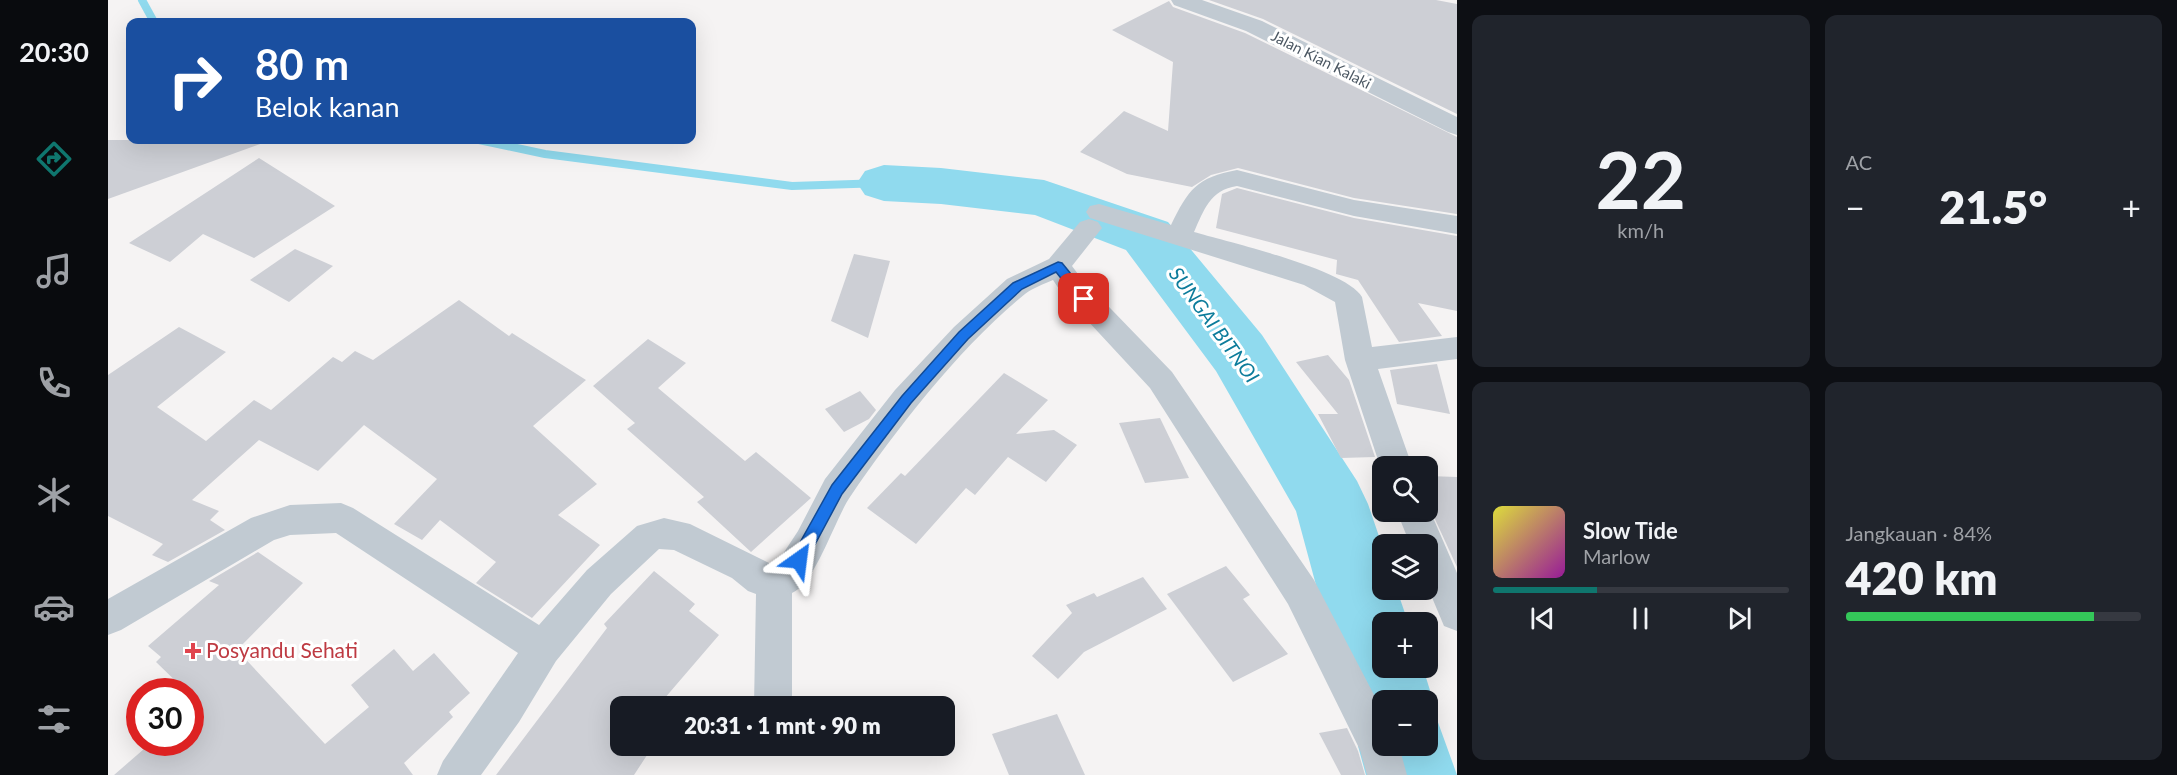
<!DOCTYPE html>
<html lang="id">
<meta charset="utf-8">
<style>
:root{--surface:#171b24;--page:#20242c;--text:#f1f3f6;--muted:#9ea1a6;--line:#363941;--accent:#0f766e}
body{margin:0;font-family:Lato,sans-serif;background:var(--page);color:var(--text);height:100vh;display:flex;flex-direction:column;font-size:22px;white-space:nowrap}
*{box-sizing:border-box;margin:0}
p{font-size:20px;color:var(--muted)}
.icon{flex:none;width:33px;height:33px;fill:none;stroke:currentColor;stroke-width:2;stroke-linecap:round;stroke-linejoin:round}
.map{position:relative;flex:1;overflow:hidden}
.drawer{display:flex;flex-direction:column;gap:15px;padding:15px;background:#0d0f14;width:720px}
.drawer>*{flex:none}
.banner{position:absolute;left:18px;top:18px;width:570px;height:126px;border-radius:12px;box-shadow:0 6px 24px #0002;background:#1a4fa0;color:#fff;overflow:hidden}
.buttons{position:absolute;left:1264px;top:456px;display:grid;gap:12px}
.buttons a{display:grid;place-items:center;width:66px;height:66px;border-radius:12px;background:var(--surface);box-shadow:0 6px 24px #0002;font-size:30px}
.speed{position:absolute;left:18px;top:678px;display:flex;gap:12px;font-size:30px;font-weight:700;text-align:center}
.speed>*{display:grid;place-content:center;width:78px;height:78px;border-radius:50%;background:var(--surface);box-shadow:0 6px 24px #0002;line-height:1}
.speed .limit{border:9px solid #d22;background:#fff;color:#111}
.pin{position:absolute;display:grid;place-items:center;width:51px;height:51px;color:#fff;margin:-26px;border-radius:12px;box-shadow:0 3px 9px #0006}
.me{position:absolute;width:66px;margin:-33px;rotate:31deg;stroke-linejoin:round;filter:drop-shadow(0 0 4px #0008)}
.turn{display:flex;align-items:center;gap:21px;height:126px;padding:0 30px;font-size:27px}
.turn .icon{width:78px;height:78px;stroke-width:2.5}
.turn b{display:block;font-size:42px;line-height:51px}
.big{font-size:45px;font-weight:800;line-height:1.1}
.drawer .widget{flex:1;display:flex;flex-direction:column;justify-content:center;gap:9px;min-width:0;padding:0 21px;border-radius:12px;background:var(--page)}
.drawer .dial{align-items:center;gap:0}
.dial b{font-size:78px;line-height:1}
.song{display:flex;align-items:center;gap:18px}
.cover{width:72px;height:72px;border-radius:9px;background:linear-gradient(135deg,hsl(60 70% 55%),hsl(300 70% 35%))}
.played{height:6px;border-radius:3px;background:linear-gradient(90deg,var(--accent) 35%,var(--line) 35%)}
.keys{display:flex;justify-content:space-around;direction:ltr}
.heat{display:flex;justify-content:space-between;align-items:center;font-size:33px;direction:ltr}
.charge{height:9px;border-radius:4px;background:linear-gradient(90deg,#34c759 84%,var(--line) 0)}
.drawer .tiles{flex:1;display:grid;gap:15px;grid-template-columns:repeat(2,1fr)}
.trip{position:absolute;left:502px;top:696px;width:345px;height:60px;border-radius:12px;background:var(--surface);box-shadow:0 6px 24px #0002;font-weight:800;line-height:60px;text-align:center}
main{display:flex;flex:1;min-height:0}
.dock{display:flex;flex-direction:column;width:108px;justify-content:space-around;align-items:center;background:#090b0e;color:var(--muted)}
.dock .icon{width:42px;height:42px}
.dock .current{color:var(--accent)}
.dock b{font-size:27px;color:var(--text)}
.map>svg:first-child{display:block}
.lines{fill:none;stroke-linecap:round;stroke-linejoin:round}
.stream{stroke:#90daee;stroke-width:8}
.river{fill:#90daee;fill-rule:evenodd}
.building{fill:#cdcfd5}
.minor{fill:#c1cad2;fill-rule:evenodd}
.tertiary{fill:#c1cad2;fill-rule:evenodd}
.route{fill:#1a73e8;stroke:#114b97;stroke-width:1.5}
.health-dot{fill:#e0444e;stroke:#fff;stroke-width:2}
.labels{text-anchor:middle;stroke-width:6;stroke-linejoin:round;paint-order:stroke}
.far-street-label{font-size:15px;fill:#4a5661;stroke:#fff}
.water-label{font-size:20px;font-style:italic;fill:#0c7c9b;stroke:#fff}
.near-health-label{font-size:21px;fill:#be3a42;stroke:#fff;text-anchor:start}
</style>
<main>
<nav class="dock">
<b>20:30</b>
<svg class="icon current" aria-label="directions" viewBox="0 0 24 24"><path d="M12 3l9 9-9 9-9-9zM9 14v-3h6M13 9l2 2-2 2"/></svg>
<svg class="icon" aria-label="music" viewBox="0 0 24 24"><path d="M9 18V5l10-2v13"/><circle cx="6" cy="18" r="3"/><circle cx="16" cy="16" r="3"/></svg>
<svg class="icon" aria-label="phone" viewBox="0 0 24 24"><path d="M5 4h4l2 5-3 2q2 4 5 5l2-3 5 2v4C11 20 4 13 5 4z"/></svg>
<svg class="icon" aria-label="climate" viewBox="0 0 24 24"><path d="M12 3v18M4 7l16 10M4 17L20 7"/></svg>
<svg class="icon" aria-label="car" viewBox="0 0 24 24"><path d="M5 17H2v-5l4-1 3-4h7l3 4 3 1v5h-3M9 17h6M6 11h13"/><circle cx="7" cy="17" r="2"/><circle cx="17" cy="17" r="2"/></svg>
<svg class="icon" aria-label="filters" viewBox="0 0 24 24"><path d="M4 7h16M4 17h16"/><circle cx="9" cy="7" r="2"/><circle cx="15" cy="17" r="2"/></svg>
</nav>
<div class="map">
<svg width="1349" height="775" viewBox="0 0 1349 775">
<rect width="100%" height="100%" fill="#f5f3f3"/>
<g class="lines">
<g class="stream">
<polyline points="34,0 46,22"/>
<polyline points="371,140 437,154 684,186 776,183"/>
</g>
<path class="river" d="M 776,165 L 833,168 L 936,180 L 1060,222 L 1154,335 L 1249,481 L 1260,504 L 1275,548 L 1275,590 L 1289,590 L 1300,622 L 1275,622 L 1275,668 L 1315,668 L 1325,700 L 1321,712 L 1327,714 L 1349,775 L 1258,775 L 1250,746 L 1256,733 L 1251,731 L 1239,700 L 1188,511 L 1108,371 L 1018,250 L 927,215 L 833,204 L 776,201 L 757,195 L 749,183 L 757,171 ZM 1275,700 L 1320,700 L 1320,746 L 1275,746 Z"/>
</g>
<g class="building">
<polygon points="1101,0 1328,0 1349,4 1349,114 1155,19"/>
<polygon points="1061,1 1065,7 1137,33 1349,137 1349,214 1246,198 1130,168 1103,175 1084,187 1019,174 972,152 1016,111 1060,131 1065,62 1004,30"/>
<polygon points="0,140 154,140 155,143 0,199"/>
<polygon points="151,158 227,206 146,258 95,234 62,262 21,243"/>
<polygon points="1129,188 1246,218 1349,236 1349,311 1310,303 1334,336 1291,342 1250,280 1228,274 1229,260 1108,228 1114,194"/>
<polygon points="187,249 225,266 181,302 142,280"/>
<polygon points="746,254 782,261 760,338 723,321"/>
<polygon points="351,300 401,336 404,333 478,380 425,426 489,484 450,515 492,545 424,618 368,583 388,562 332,520 314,540 286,524 329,479 256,425 210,471 151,440 84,500 111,511 102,520 117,530 60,562 44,555 55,544 0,516 0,375 71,327 118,352 49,407 98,441 146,400 163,410 225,357 234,362 247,351 265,360"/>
<polygon points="540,339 578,363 550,388 637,461 648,452 703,498 643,552 589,502 596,497 519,429 527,423 485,386"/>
<polygon points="1220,355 1241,380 1267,457 1233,458 1210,414 1230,414 1188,362"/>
<polygon points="1329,364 1342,414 1289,404 1282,370"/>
<polygon points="896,373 940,400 908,434 946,430 969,445 938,482 900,457 867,495 858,488 808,544 759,508 793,473 797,476"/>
<polygon points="752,391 768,410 761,419 736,432 717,409"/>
<polygon points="1052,418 1081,478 1037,483 1011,423"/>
<polygon points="1320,476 1349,477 1349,567 1320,504"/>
<polygon points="150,552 195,583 129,650 217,744 261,707 243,685 286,649 305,671 326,653 362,693 341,712 345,717 296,763 305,775 6,775 44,742 82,742 82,692 79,692 48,662 53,657 40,646 111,585 101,581"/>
<polygon points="1118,566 1142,595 1135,599 1180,654 1125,682 1059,594"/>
<polygon points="546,571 587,604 581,611 611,635 550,706 513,706 513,746 545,746 526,775 388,775 499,628 496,624"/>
<polygon points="1035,577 1059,609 976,652 950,679 924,656 964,613 958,605 986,593 989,597"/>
<polygon points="949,714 977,775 901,775 884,734"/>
<polygon points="1239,728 1250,751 1257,775 1233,775 1211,733"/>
</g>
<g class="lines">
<g class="minor">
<path d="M 1129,170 L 1246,200 L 1349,216 L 1349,234 L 1246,216 L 1129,186 C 1102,190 1096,210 1086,232 C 1120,242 1238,269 1254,297 L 1264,347 L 1349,337 L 1349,359 L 1270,369 L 1304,466 L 1275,466 L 1275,472 L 1272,466 L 1237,360 L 1227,302 L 1196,285 L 982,218 L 978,212 L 982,206 L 991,204 L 1063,225 C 1080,190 1089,177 1129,170 Z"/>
<path d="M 981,219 L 990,222 L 994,228 L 964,266 L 973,278 L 1064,372 L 1206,580 L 1275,712 L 1275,746 L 1291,746 L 1299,775 L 1259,775 L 1252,750 L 1180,604 L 1042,388 L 953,292 L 945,280 C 936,284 925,288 917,294 C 852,347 789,428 742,497 C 727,519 707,584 684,593 L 684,706 L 646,706 L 648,594 L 640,591 L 624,578 L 566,550 L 551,549 L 503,594 L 448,661 L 411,722 L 373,775 L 329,775 L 335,761 L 410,653 L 228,533 L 182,535 L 166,540 L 13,630 L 0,635 L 0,599 L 143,518 L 182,505 L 233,503 L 245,508 L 431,625 L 479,570 L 529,526 L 556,518 L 582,524 L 667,566 L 690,531 L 717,479 L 787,390 L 846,327 L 899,279 L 941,259 L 972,222 Z"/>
<polygon points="1320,506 1349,573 1349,631 1336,626 1320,588 1320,544 1302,544 1289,512 1320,512"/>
</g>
<polygon class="tertiary" points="1063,0 1094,0 1154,21 1349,117 1349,135 1340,132 1138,31 1066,5"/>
</g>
<polygon class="route" points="950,262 954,263 981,296 982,299 981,302 972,302 948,272 914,289 860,339 803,403 734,494 696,565 691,567 685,565 683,560 685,555 724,485 794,396 851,332 905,283"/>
<path class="health-dot" d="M82 642h6v6h6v6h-6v6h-6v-6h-6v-6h6z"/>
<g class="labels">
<g class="far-street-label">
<text transform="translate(1213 60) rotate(27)" y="5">Jalan Kian Kalaki</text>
</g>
<g class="water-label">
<text transform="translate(1106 325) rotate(54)" y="7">SUNGAI BITNOI</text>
</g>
<g class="near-health-label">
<text x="98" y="658">Posyandu Sehati</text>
</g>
</g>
</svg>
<div class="buttons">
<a><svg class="icon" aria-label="search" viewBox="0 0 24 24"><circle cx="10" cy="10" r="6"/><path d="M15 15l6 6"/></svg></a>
<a><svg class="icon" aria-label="layers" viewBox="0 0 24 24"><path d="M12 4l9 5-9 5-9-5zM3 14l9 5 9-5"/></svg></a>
<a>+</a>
<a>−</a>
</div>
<div class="speed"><div class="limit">30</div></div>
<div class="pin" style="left:976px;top:299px;background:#d93025"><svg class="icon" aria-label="arrive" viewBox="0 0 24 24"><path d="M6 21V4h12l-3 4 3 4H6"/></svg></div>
<svg class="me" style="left:691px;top:560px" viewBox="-20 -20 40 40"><path d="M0-17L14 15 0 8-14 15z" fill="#1a73e8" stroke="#fff" stroke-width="4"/></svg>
<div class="trip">20:31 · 1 mnt · 90 m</div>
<div class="banner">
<div class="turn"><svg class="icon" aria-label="right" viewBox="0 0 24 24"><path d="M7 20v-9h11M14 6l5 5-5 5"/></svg><div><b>80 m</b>Belok kanan</div></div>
</div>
</div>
<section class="drawer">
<div class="tiles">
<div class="widget dial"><b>22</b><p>km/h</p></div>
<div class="widget"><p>AC</p>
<div class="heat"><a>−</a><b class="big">21.5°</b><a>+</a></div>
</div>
<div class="widget">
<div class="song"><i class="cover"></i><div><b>Slow Tide</b><p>Marlow</p></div></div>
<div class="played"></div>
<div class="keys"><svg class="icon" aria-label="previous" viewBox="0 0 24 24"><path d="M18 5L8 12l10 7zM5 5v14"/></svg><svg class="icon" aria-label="pause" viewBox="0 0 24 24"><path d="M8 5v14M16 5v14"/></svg><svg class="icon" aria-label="next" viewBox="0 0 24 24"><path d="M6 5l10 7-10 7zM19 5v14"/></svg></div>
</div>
<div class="widget"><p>Jangkauan · 84%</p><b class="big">420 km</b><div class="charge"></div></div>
</div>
</section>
</main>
